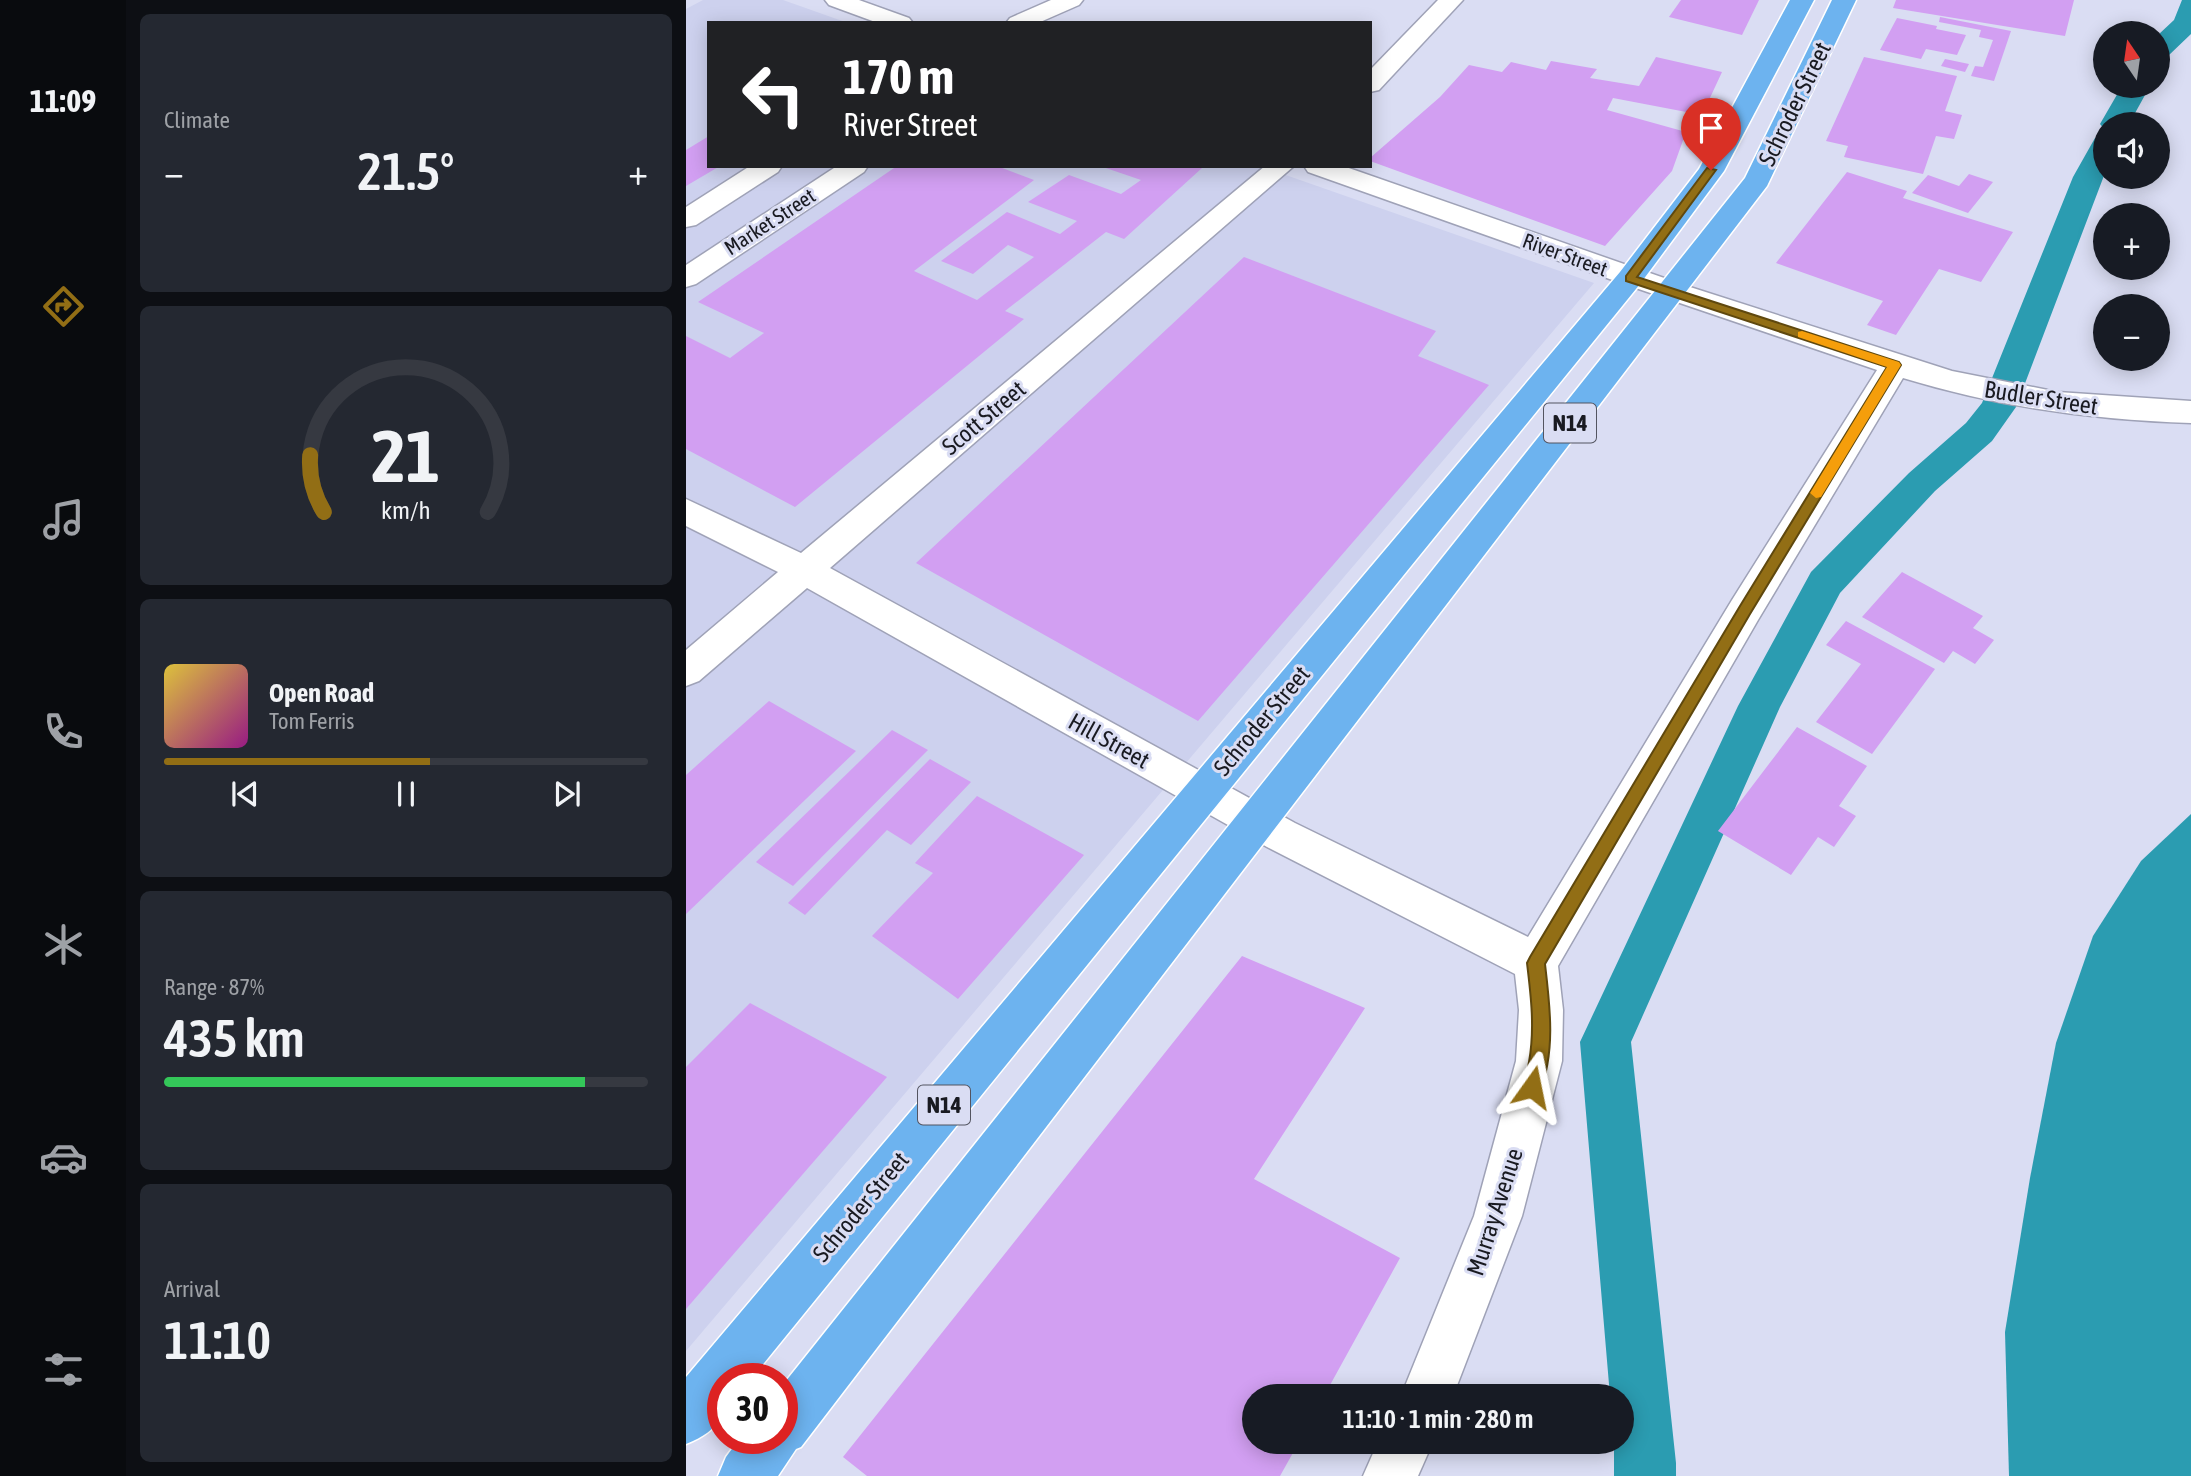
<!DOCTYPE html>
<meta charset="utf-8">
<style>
:root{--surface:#171b24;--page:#242831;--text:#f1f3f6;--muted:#9ea1a6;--line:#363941;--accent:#926e15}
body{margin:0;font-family:"Asap Condensed",sans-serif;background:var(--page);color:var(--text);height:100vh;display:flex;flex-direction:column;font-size:26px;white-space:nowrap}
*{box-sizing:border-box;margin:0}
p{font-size:23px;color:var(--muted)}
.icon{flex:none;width:38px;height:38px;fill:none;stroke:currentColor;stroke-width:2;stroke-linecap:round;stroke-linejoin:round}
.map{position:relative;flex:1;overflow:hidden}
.side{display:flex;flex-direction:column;gap:14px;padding:14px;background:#0d0f14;width:560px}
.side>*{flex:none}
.guide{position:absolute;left:21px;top:21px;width:665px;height:147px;border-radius:0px;box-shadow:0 4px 18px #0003;background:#202124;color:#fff;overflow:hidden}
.needle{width:46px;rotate:347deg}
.controls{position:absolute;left:1407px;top:21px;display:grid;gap:14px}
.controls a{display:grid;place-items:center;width:77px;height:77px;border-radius:50%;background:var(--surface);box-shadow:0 4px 18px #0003;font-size:35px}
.speed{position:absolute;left:21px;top:1363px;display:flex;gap:14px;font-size:35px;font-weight:700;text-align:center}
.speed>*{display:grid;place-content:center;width:91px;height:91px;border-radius:50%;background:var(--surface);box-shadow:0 4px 18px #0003;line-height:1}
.speed .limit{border:10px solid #d22;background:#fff;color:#111}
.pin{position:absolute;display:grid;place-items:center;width:60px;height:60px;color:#fff;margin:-72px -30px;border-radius:50% 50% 50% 0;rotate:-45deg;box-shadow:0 0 7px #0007}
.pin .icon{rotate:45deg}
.me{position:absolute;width:77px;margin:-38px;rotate:12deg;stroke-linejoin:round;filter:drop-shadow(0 0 5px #0008)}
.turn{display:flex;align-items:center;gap:24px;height:147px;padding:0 21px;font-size:32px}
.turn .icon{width:91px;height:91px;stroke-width:2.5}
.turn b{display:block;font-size:49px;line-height:60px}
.big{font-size:52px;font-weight:600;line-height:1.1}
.side .card{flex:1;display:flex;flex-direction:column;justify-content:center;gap:10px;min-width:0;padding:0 24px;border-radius:10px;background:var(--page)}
.side .dial{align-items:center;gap:0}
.dial svg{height:182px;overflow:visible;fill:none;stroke:var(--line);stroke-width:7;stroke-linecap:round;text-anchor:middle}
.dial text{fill:var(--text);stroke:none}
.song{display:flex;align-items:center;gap:21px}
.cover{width:84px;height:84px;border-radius:10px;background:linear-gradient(135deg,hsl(50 70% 55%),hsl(310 70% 35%))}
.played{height:7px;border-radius:4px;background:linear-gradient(90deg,var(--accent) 55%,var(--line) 55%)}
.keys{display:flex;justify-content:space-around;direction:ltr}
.heat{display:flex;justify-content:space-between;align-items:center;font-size:38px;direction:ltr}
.charge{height:10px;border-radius:5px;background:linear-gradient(90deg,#34c759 87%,var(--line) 0)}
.trip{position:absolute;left:556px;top:1384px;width:392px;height:70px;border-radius:35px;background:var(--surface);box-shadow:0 4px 18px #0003;font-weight:600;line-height:70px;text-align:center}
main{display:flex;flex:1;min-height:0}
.tab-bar{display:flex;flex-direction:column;width:126px;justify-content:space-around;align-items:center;background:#090b0e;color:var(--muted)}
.tab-bar .icon{width:49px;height:49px}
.tab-bar .active{color:var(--accent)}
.tab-bar b{font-size:32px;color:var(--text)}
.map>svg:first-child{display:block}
.built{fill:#cdd1ee}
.water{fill:#2b9cb1}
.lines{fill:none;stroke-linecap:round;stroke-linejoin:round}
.canal{fill:#2b9cb1;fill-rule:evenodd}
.building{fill:#d29ff2}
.minor-casing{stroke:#9fa2b7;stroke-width:3}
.highway-casing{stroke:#fff;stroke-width:3}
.minor{fill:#fff;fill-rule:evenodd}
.highway{fill:#6db3ef;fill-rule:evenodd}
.route{fill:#926e15;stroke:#5f480e;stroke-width:2}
.slow{fill:#f59e0b}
.labels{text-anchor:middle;stroke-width:6;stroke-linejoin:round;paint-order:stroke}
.far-street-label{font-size:21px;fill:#191a21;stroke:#daddf3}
.shield{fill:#daddf3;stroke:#535460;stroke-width:2}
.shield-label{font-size:23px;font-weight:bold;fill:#191a21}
.street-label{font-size:24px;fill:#191a21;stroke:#daddf3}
</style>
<main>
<nav class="tab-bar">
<b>11:09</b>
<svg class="icon active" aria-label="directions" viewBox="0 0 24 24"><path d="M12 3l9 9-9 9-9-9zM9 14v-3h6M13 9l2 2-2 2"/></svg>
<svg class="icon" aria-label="music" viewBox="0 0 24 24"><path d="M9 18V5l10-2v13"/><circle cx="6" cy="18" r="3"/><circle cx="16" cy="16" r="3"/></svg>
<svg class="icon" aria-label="phone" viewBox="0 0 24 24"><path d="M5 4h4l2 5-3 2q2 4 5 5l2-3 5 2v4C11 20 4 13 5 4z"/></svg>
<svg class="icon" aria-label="climate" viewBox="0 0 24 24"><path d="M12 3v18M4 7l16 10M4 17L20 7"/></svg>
<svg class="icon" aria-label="car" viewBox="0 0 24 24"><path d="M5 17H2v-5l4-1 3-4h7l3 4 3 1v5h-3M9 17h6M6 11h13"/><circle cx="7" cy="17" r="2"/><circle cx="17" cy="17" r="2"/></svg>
<svg class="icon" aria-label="filters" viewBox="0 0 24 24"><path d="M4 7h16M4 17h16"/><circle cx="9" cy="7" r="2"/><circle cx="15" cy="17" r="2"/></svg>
</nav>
<section class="side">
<div class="card"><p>Climate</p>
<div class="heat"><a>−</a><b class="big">21.5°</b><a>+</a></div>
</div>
<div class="card dial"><svg viewBox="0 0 100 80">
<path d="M14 69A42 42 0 1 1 86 69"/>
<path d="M14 69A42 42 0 0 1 8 44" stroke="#926e15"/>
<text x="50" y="56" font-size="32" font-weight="700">21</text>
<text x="50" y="72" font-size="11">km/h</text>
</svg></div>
<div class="card">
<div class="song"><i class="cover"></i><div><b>Open Road</b><p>Tom Ferris</p></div></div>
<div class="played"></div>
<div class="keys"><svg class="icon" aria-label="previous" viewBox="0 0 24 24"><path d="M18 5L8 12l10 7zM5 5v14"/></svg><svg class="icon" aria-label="pause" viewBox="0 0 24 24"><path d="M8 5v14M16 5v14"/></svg><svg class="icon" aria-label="next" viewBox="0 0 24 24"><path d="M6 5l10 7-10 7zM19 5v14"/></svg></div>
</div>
<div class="card"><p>Range · 87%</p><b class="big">435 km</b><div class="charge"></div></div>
<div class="card"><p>Arrival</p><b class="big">11:10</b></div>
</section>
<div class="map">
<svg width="1505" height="1476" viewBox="0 0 1505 1476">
<rect width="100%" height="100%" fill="#daddf3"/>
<polygon class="built" points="17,0 97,0 162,23 23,23 23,166 574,166 908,283 0,1351 0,9"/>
<polygon class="water" points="1505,814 1505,1476 1323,1476 1319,1332 1344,1178 1370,1043 1407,936 1455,861"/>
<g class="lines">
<g class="canal">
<polygon points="1496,0 1505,0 1505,34 1482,56 1472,58 1472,35 1488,20"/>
<polygon points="1436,86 1464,86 1443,124 1419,124 1419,130 1414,124"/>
<polygon points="1419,135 1419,173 1330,407 1306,441 1249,491 1154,593 1094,707 945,1042 990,1463 990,1476 928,1476 928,1442 936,1442 936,1396 924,1396 894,1042 1052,706 1125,572 1223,473 1280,423 1296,403 1387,177 1409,138"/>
</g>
</g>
<g class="building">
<polygon points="995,0 1073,0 1056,35 983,17"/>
<polygon points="1210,0 1388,0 1379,36 1207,8"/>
<polygon points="1254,17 1325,31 1308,81 1285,76 1289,66 1297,67 1307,40 1293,37 1295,30 1253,22"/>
<polygon points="1211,18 1251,26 1250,29 1280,35 1271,55 1240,49 1235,59 1194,50"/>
<polygon points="970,57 1036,72 1016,115 927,98 921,110 1000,132 986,171 919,246 684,161 684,158 754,97 783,65 816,72 825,62 860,70 865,61 911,69 904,78 953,86"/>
<polygon points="1178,57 1271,76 1259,111 1276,115 1268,139 1250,136 1237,174 1158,157 1162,146 1140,141"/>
<polygon points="1259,59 1283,64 1279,72 1255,66"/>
<polygon points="23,136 23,166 34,166 0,186 0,150"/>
<polygon points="211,166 311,166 348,180 228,271 291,300 348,257 322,245 287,274 255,261 321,212 374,234 391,221 342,202 383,175 435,194 455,180 414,166 516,168 438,239 420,232 319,311 338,319 109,507 0,449 0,336 44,358 78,333 12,302"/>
<polygon points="1161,172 1221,191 1217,198 1327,232 1295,282 1253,269 1210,335 1181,325 1197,301 1090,263"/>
<polygon points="1283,174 1307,182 1282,213 1226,193 1242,175 1273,186"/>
<polygon points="558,257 750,331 732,356 803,385 512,721 230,563"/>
<polygon points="1216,572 1297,616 1287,628 1308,640 1289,664 1267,651 1258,663 1176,617"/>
<polygon points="1160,621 1249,669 1186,754 1130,722 1175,664 1140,645"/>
<polygon points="83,701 170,751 0,914 0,775"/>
<polygon points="1111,727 1181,766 1153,806 1170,816 1148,847 1132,837 1105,875 1032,831"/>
<polygon points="206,730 242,750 107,886 70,862"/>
<polygon points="244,759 285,782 225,845 201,830 119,915 102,903"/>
<polygon points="291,796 398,855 272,999 186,936 247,873 229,863"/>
<polygon points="556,956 679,1008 568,1179 714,1258 638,1396 569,1396 569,1442 613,1442 594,1476 181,1476 157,1457"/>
<polygon points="64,1003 201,1077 0,1309 0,1067"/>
</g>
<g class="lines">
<defs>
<g id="minor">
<polygon points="139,0 173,0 223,18 227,23 192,23 143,5"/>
<polygon points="365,0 397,0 393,5 352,23 320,23 324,18"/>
<polygon points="752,0 777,0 693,90 684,92 684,70"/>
<polygon points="64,166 96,166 92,172 10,225 0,227 0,207"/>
<polygon points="151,166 182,166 178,172 10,284 0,287 0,265"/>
<path d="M 579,166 L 608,166 L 144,568 L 609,823 L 842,937 L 1046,600 L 1191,370 L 932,282 L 622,172 L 618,166 L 657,166 L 1004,287 L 1266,371 L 1372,392 L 1505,401 L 1505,423 C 1406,420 1312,407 1217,378 L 1072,620 L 872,966 L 877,1010 L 876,1061 L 836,1216 L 767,1396 L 715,1396 L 788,1216 L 830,1061 L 833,1010 L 829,974 L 581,847 L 121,588 L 13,681 L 0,686 L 0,650 L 92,572 L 0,526 L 0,499 L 115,553 Z"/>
<polygon points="692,1442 747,1442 732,1476 677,1476"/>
</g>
<g id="highway">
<path d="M 1104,0 L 1128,0 L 1038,171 L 954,284 L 65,1379 L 37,1379 C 37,1416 37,1429 0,1444 L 0,1377 L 934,272 L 1013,169 Z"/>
<polygon points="1146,0 1170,0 1081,186 115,1447 110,1449 92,1476 32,1476 40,1457 54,1438 96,1438 96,1386 1059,178"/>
</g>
</defs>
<use href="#minor" class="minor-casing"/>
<use href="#highway" class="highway-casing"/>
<use href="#minor" class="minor"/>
<use href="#highway" class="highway"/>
</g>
<path class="route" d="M 1021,168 L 1030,170 L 951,277 L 1213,362 L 1215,365 L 1064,614 L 859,964 C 864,1006 870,1053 853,1093 L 846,1096 L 840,1093 C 835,1082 841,1073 843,1062 C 849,1029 845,996 841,963 L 844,957 L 1054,606 L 1201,367 L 940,281 L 940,276 Z"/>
<polygon class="slow" points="1116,331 1213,362 1215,365 1135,497 1130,498 1124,493 1201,367 1112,337 1112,332"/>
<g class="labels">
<g class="far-street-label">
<text transform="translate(84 222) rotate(-33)" y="7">Market Street</text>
<text transform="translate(879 255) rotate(20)" y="7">River Street</text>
</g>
<g class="shield">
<rect x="858" y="403.5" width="52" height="39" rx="5"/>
<rect x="232" y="1085.5" width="52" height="39" rx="5"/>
</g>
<g class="shield-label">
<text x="884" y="431">N14</text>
<text x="258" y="1113">N14</text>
</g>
<g class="street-label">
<text transform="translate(1109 104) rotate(-64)" y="8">Schroder Street</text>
<text transform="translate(1355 398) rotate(9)" y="8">Budler Street</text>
<text transform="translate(298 418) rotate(-40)" y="8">Scott Street</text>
<text transform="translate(576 721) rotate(-50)" y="8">Schroder Street</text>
<text transform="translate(423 741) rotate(29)" y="8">Hill Street</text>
<text transform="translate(175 1207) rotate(-50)" y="8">Schroder Street</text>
<text transform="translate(809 1212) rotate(-72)" y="8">Murray Avenue</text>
</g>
</g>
</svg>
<div class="controls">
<a><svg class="needle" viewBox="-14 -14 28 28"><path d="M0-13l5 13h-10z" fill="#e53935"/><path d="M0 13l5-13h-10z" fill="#9ea1a6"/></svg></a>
<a><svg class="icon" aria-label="sound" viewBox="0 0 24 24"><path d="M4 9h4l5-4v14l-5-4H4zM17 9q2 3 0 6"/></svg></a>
<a>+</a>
<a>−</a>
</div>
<div class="speed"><div class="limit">30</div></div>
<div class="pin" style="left:1025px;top:170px;background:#d93025"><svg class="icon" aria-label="arrive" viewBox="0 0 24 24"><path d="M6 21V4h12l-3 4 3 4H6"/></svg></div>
<svg class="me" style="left:846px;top:1087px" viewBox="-20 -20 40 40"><path d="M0-17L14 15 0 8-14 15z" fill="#926e15" stroke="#fff" stroke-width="4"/></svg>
<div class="trip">11:10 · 1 min · 280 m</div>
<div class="guide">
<div class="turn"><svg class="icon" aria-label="left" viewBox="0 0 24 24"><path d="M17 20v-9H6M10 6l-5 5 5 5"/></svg><div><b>170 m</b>River Street</div></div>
</div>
</div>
</main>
